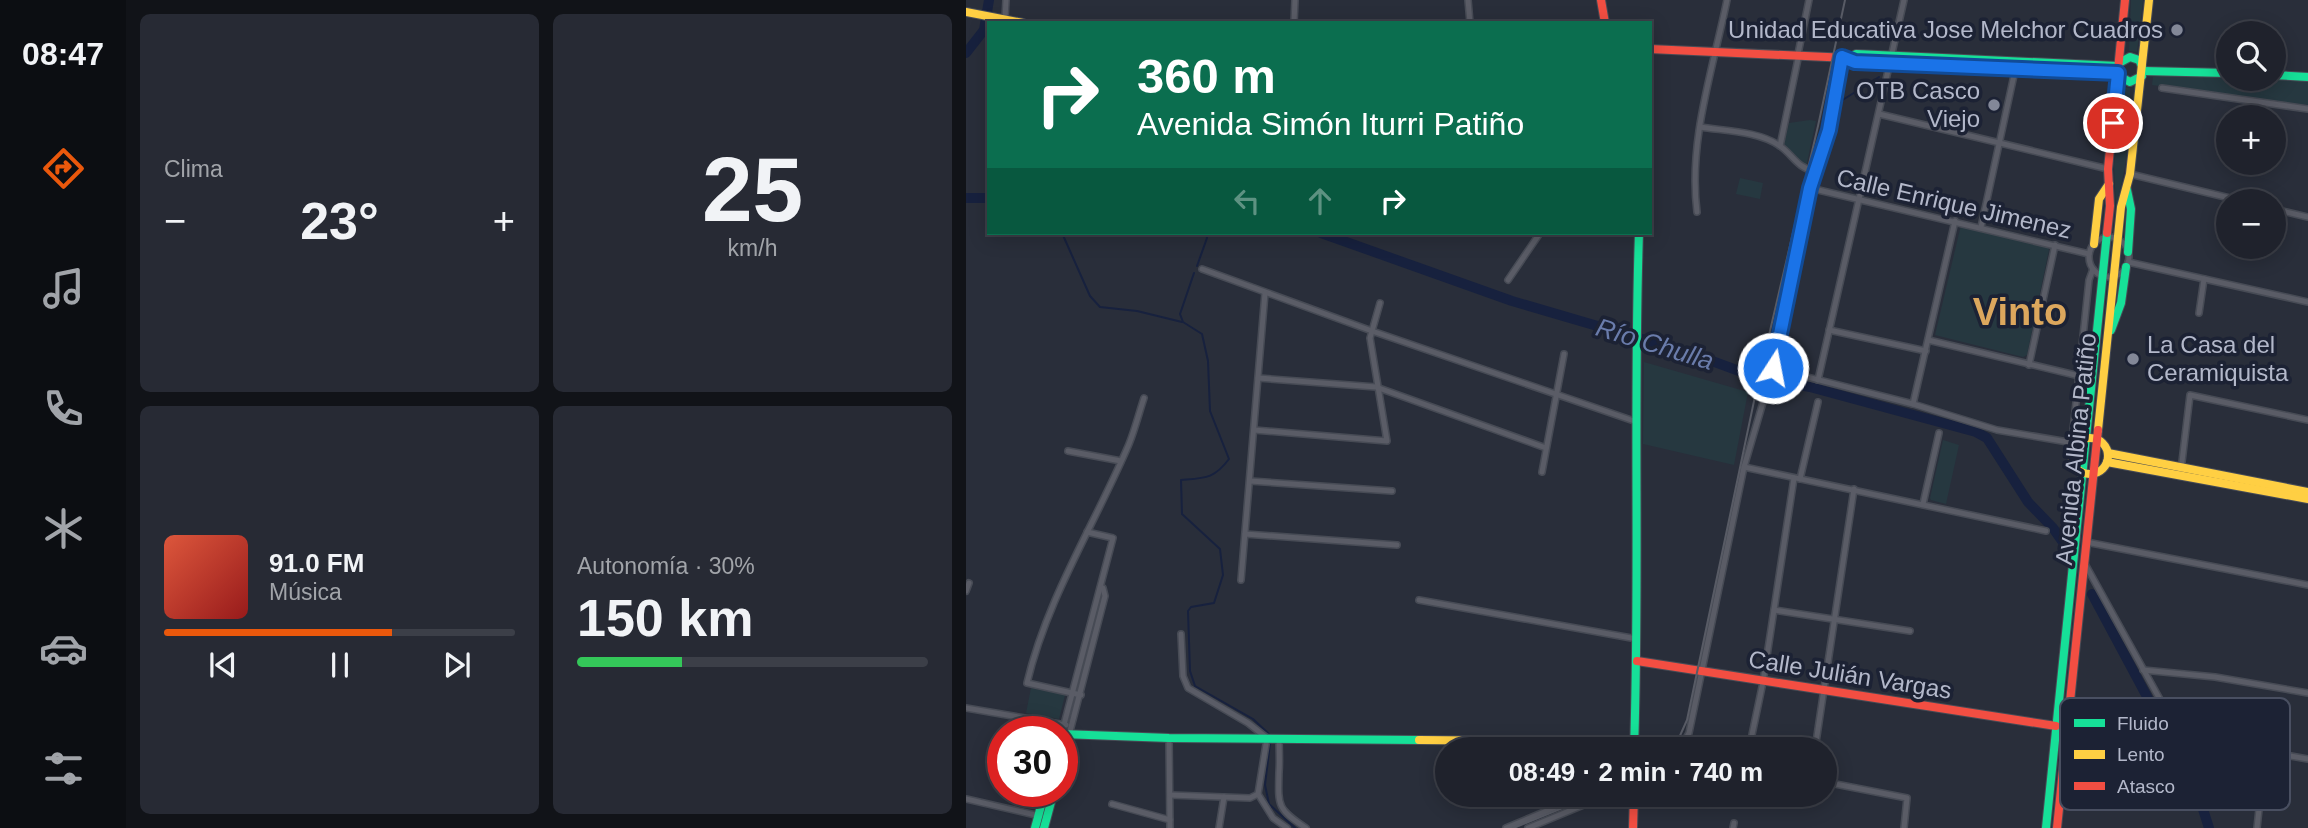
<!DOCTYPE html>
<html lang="es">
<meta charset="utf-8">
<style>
:root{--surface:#1f222c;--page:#272a34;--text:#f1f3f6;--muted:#a1a4a9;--line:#3c3f48;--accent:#ea580c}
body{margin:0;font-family:Helvetica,sans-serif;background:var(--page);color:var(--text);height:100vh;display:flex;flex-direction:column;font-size:26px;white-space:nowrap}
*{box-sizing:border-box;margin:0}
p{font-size:23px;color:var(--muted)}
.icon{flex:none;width:38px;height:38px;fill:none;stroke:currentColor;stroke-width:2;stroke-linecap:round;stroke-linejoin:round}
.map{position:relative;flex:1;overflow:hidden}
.side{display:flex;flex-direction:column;gap:14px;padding:14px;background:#111318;width:840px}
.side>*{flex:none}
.banner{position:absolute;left:21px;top:21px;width:665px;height:214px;border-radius:0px;box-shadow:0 4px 18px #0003,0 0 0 2px var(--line);background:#0b6e4f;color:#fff;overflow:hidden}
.controls{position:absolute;left:1250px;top:21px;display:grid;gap:14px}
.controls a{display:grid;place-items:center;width:70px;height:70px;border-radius:50%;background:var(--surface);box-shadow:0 4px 18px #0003,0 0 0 2px var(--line);font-size:35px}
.speed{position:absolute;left:21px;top:716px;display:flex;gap:14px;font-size:35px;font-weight:700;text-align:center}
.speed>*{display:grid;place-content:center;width:91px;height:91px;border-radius:50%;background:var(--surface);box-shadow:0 4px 18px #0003,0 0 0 2px var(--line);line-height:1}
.speed .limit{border:10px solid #d22;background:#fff;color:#111}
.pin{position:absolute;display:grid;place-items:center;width:60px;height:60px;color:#fff;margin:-30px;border:4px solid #fff;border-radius:50%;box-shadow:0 2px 7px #0007}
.me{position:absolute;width:77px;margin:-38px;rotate:11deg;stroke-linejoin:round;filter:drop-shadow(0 0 5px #0008)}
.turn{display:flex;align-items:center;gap:24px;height:147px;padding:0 35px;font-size:32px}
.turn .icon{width:91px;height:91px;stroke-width:2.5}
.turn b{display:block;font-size:49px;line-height:60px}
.lanes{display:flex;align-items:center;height:66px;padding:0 35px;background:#0003;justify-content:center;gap:35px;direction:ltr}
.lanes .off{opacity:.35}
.big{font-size:52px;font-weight:700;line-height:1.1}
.side .tile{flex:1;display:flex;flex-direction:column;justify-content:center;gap:10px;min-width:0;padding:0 24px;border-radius:10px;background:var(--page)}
.side .dial{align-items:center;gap:0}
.dial b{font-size:91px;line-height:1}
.song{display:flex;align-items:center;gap:21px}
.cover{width:84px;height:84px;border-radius:10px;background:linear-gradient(135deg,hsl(10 70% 55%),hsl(0 70% 35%))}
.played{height:7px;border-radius:4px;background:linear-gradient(90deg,var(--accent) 65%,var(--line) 65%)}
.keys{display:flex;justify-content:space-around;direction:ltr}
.heat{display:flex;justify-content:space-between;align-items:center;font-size:38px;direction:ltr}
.charge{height:10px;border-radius:5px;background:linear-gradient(90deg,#34c759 30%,var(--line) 0)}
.side .tiles{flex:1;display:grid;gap:14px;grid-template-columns:repeat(2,1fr)}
.trip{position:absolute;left:469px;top:737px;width:402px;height:70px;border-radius:35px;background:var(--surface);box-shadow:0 4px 18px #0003,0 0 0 2px var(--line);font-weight:700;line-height:70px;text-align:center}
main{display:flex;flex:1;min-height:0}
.tab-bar{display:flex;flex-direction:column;width:126px;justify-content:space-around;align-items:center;background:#0c0e12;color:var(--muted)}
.tab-bar .icon{width:49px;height:49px}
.tab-bar .active{color:var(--accent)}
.tab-bar b{font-size:32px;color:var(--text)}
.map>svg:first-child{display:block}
.green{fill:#263840}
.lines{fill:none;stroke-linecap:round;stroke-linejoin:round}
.stream{stroke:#17213e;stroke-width:2}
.river{stroke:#17213e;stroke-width:10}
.street-casing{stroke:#474b55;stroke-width:8}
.fast-casing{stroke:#474b55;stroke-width:10}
.slow-casing{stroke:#474b55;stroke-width:10}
.jam-casing{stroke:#474b55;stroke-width:10}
.street{stroke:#5a5c66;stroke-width:5}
.fast{stroke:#16e098;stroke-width:8}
.slow{stroke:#ffcf43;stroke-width:8}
.jam{stroke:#f24e42;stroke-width:8}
.tram{stroke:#585b65;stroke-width:2}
.route-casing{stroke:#114b97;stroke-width:18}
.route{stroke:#1a73e8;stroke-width:12}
.poi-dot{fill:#838898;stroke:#1c2234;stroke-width:2.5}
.labels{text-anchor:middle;stroke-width:7;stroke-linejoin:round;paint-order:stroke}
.poi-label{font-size:24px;fill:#b3b8ca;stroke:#1c2234;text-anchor:end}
.street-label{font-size:24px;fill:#b3b8ca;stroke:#1c2234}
.water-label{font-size:26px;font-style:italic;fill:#6a7cab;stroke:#1c2234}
.town-label{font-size:38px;font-weight:bold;fill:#dca75d;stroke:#1c2234}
.key{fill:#1c2234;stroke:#494f61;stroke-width:2}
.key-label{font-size:19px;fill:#b3b8ca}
</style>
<main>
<nav class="tab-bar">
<b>08:47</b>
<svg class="icon active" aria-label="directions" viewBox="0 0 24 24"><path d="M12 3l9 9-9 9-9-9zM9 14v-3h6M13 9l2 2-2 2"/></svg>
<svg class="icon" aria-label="music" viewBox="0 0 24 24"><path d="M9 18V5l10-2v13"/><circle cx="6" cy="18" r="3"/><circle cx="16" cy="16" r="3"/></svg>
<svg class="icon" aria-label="phone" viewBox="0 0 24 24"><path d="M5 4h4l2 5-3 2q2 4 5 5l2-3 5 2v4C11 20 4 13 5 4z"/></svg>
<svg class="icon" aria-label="climate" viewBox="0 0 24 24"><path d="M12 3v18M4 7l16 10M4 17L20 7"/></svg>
<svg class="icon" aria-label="car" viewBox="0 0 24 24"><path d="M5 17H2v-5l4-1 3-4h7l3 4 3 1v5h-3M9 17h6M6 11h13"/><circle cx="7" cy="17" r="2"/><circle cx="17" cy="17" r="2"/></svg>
<svg class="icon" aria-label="filters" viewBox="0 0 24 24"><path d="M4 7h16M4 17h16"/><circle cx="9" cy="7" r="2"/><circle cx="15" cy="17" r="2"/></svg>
</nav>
<section class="side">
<div class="tiles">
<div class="tile"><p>Clima</p>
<div class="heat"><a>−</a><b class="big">23°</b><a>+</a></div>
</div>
<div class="tile dial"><b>25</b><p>km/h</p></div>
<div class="tile">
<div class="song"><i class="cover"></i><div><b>91.0 FM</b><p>Música</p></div></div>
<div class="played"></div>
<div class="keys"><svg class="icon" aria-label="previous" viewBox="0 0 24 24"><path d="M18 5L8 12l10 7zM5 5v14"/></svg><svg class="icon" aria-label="pause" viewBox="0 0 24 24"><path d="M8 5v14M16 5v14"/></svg><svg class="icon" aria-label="next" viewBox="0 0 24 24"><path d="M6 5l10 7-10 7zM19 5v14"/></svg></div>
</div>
<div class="tile"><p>Autonomía · 30%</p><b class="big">150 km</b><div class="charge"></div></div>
</div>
</section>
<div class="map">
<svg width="1342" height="828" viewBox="0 0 1342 828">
<rect width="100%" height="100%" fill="#292e3a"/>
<g class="green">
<polygon points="1165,0 1177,0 1171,52 1163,51"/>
<polygon points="1204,75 1342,81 1342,105 1186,85 1187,77"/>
<polygon points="1157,87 1164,88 1164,130 1159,167 1150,209 1148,165"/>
<polygon points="844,120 850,121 840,167 818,144 823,123"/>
<polygon points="774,178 797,183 794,199 770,194"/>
<polygon points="995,225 1081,246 1083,250 1061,355 1057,357 969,335"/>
<polygon points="678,362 782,392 768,465 677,444"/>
<polygon points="977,440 993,445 980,504 965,500 964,498"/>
<polygon points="65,688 99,695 93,719 60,713"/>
<polygon points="674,738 710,740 705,749 674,749"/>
</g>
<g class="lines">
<g class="stream">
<polyline points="875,101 913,77"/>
<polyline points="96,233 124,296 134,307 171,311 216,322"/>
<polyline points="231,266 241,238 240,233"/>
<path d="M 228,273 L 214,314 L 217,322 L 236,334 L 242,361 L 244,411 L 263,459 C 248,479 239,478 215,480 L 216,514 L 254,549 L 257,575 L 248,603 L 225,607 L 222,611 L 224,671 L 229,686 L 287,719 L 303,734 L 303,737"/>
<polyline points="304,743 299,785 303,804 329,828"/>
</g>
<g class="river">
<polyline points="0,53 18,30 23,0"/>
<polyline points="0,198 23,198"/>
<polyline points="355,233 546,301 727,354 784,375 844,387 1010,432 1021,438 1062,502 1087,528 1099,545"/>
<polyline points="1126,594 1201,734 1236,806 1243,828"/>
</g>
<defs>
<g id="street">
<polyline points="502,0 504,23"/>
<polyline points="39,19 40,0"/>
<polyline points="328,23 329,0"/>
<polyline points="832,54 843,0"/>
<polyline points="876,57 863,130 844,188 806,368 947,404 1031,430 1102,442 1109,446"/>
<polyline points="1196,88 1342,109"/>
<polyline points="913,114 1142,169"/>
<path d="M 734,127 C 759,131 793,131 814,146 C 827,155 832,169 849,171"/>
<polyline points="814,146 833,54"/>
<polyline points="1164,174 1276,201"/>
<polyline points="844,188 1123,254"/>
<polyline points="1307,209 1342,217"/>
<path d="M 731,212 C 722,141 747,69 761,0"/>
<polyline points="1015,227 1050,66"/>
<circle cx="1143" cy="257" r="20"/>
<polyline points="1162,262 1342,302"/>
<polyline points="236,269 406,331 671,422"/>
<polyline points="542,280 574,233"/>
<polyline points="1233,313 1238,279"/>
<polyline points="863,330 960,351"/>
<polyline points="962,340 1126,379"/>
<polyline points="1063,365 1089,245"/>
<polyline points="292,378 410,387 580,448"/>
<polyline points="852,380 938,0"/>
<polyline points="947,404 989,221"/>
<polyline points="288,430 421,441 404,338 414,303"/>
<polyline points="1112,443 1107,431 1123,280 1127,269"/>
<polyline points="102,451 155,461"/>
<polyline points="778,467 1080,531"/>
<polyline points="1215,470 1224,395 1342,420"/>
<polyline points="576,472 598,354"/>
<polyline points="834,479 852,402"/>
<polyline points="284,481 426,491"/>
<polyline points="957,504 973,433"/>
<polyline points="279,534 431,545"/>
<polyline points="1120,542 1342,585"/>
<polyline points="1119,564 1212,732 1227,739 1342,759"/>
<polyline points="275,580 299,293"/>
<polyline points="0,591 3,583"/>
<polyline points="453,600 671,639"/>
<polyline points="808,610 944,631"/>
<polyline points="1177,670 1249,677 1342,693"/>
<path d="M 115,695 L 61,683 C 81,598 129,524 163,444 C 169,429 173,413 178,398"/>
<polyline points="0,708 100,725"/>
<polyline points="96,732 147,538 121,532"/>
<polyline points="103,735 139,596 137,588"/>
<polyline points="203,738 204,828"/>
<path d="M 313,738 C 313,749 314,761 313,772 C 312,806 311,809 340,828"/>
<polyline points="714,749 723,733 778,467 800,392"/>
<polyline points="783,749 797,682 828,478"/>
<polyline points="849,749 888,489"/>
<polyline points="859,782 941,798 938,828"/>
<polyline points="292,794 307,818 321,828"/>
<polyline points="204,795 284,798 292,794 301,738 282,723 222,688 217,676 215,634"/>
<polyline points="0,799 74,816"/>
<polyline points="841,801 842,794"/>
<polyline points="146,804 204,820"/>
<polyline points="253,828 258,797"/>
<polyline points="540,828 621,794"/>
<polyline points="562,828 644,794"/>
<polyline points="767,828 768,823"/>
<polyline points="1291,828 1299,753"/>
</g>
<g id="fast">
<polyline points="883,58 890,54 1152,66"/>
<polyline points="1153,63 1164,57 1173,60 1176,66"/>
<polyline points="1177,71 1262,73"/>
<polyline points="1307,75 1342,77"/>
<polyline points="1153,76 1164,82 1176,76"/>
<polyline points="1161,190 1165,209 1162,252"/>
<polyline points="1145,330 1155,303 1160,267"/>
<polyline points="96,734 203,738 453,740"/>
<path d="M 668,749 C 674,577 667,405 673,233"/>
<polyline points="96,761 103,736"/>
<polyline points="69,828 79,791"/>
<polyline points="78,828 88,791"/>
<polyline points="1080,828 1141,233"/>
</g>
<g id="slow">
<polyline points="0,12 57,23"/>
<polyline points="927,64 1152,73"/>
<polyline points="1128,244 1133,199 1143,184"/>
<polyline points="1132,430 1155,207 1164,174 1183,0"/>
<circle cx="1124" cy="456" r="18"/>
<polyline points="1142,453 1342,492"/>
<polyline points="1141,462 1342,499"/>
<polyline points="453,740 668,742"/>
</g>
<g id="jam">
<polyline points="635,0 639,23"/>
<polyline points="684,49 883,58 889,62 927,64"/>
<polyline points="1141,233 1144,206 1142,169 1159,0"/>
<polyline points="671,661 1090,726"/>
<polyline points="667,828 668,794"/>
<polyline points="1091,828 1132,430"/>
</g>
</defs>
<use href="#street" class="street-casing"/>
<use href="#fast" class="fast-casing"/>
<use href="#slow" class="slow-casing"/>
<use href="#jam" class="jam-casing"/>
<use href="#street" class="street"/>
<use href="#fast" class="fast"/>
<use href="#slow" class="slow"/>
<use href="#jam" class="jam"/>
<g class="tram">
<polyline points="708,749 721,720 792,382 852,126 879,0"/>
<polyline points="547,828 631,794"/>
</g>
</g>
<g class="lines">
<defs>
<polyline id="route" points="807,368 844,188 863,130 876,57 889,62 1152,73 1147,123"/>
</defs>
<use href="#route" class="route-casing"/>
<use href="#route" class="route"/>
</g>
<g class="poi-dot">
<circle cx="1211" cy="30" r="7"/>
<circle cx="1028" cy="105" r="7"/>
<circle cx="1167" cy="359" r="7"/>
</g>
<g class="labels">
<g class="poi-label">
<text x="1197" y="38">Unidad Educativa Jose Melchor Cuadros</text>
<text x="1014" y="99">OTB Casco<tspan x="1014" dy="28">Viejo</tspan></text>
<text x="1181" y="353" text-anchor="start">La Casa del<tspan x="1181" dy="28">Ceramiquista</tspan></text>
</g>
<g class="street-label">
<text transform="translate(988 204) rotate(13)" y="8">Calle Enrique Jimenez</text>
<text transform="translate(1110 449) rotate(-84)" y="8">Avenida Albina Patiño</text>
<text transform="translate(884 675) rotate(9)" y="8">Calle Julián Vargas</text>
</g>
<g class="water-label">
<text transform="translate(689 344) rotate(17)" y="9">Río Chulla</text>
</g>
<g class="town-label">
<text x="1054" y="325">Vinto</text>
</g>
</g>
<rect x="1094" y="698" width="230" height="112" rx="10" class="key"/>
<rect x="1108" y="719" width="31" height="8" fill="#16e098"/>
<rect x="1108" y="750" width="31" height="9" fill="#ffcf43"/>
<rect x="1108" y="782" width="31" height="8" fill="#f24e42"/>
<g class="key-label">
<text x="1151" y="730">Fluido</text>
<text x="1151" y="761">Lento</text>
<text x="1151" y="793">Atasco</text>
</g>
</svg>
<div class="controls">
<a><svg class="icon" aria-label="search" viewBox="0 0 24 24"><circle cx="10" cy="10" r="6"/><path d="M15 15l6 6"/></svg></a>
<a>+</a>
<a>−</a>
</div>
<div class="speed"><div class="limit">30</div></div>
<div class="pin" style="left:1147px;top:123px;background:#d93025"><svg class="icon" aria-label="arrive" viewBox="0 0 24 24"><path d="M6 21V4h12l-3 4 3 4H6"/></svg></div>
<svg class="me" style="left:807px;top:368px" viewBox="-20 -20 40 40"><circle r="17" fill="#1a73e8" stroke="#fff" stroke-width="3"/><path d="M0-11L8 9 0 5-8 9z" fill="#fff"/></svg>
<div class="trip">08:49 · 2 min · 740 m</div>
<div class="banner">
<div class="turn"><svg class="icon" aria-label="right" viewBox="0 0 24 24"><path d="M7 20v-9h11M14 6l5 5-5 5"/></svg><div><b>360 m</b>Avenida Simón Iturri Patiño</div></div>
<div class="lanes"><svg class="icon off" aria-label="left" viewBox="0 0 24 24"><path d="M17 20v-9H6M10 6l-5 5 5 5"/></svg><svg class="icon off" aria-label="ahead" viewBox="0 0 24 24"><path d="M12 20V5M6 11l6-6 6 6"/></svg><svg class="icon" aria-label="right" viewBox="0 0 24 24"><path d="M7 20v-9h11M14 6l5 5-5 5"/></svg></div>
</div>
</div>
</main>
